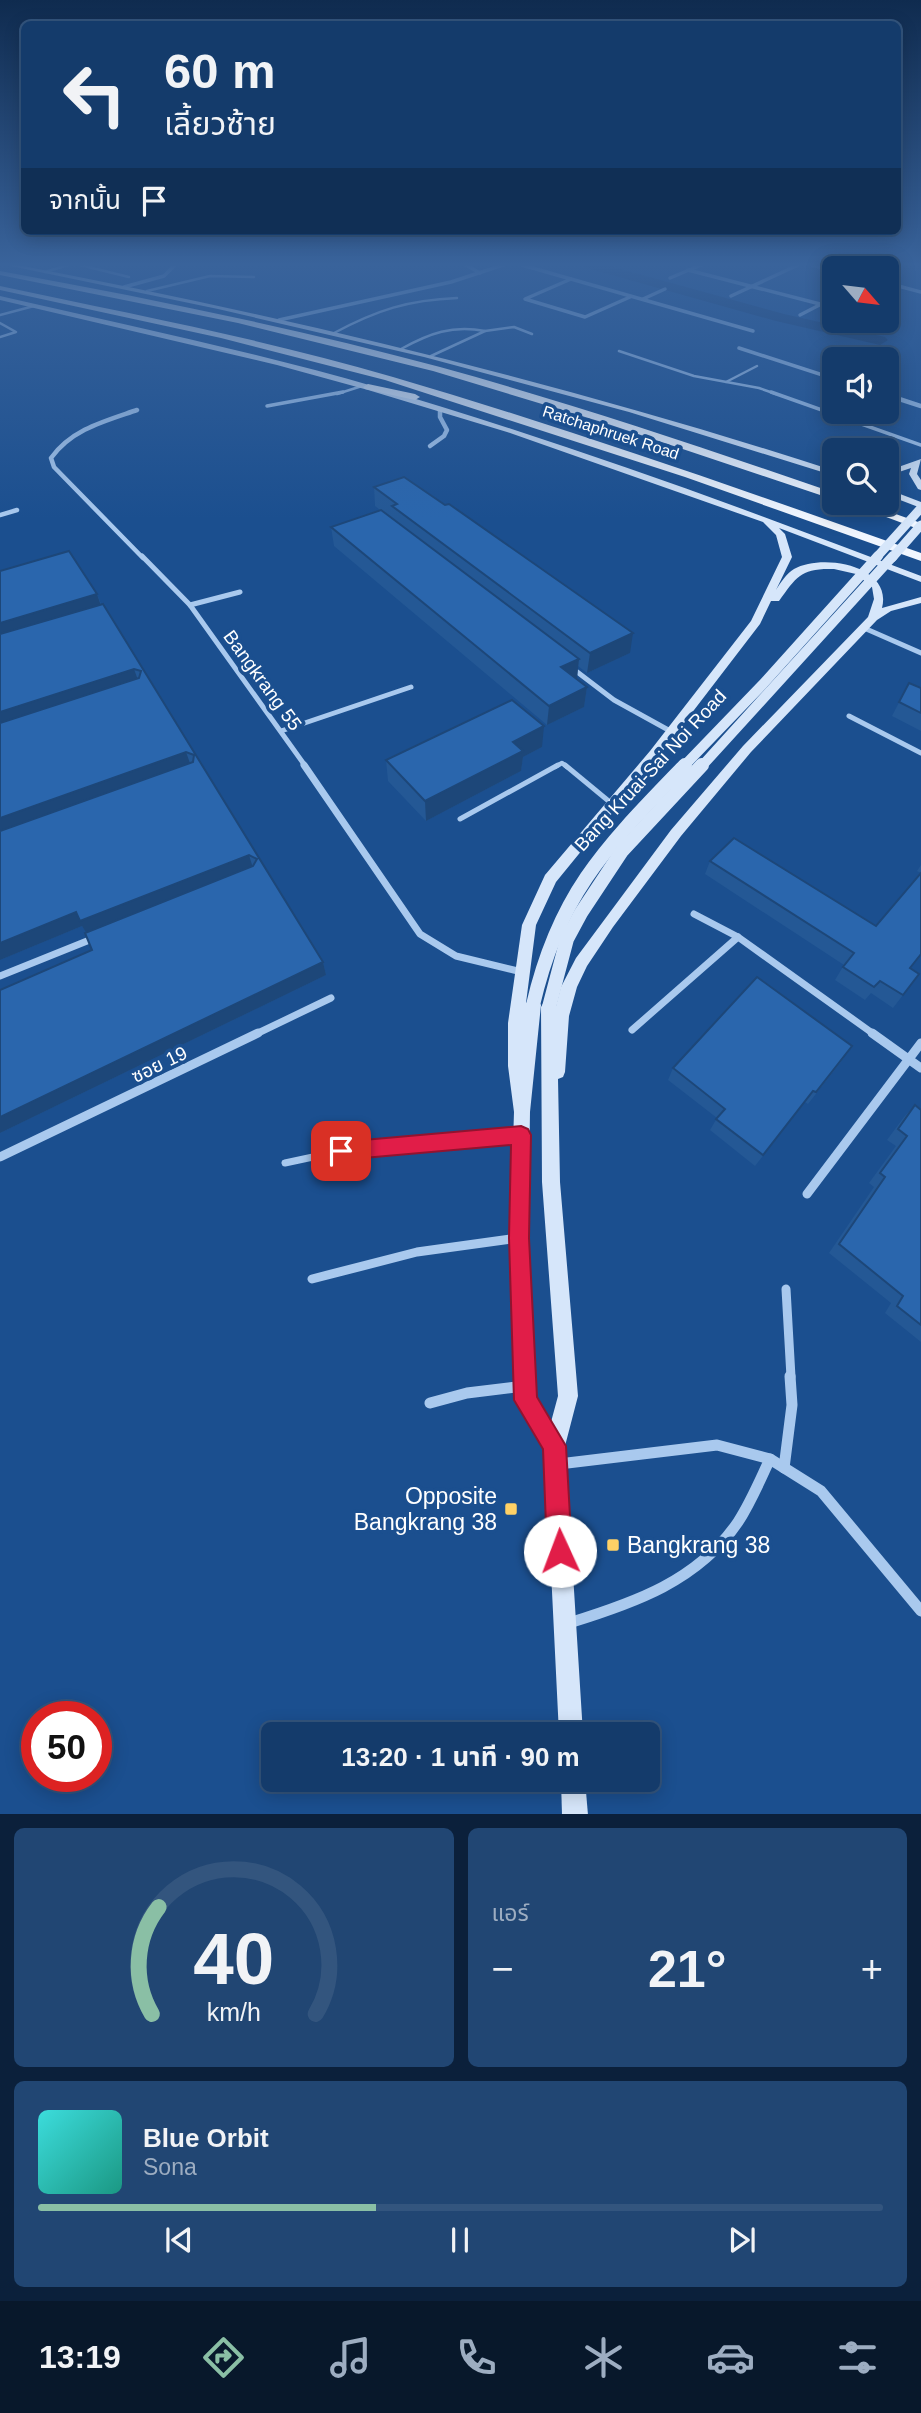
<!DOCTYPE html>
<html lang="th">
<meta charset="utf-8">
<style>
:root{--surface:#143b6b;--page:#214673;--text:#f1f3f6;--muted:#9dadc1;--line:#33557e;--accent:#8abfa5}
body{margin:0;font-family:Arial,"Noto Sans Thai",sans-serif;background:var(--page);color:var(--text);height:100vh;display:flex;flex-direction:column;font-size:26px;white-space:nowrap}
*{box-sizing:border-box;margin:0}
p{font-size:23px;color:var(--muted)}
.icon{flex:none;width:38px;height:38px;fill:none;stroke:currentColor;stroke-width:2;stroke-linecap:round;stroke-linejoin:round}
.map{position:relative;height:1814px;overflow:hidden}
.sheet{display:flex;flex-direction:column;gap:14px;padding:14px;background:#0b203b;flex:1}
.sheet>*{flex:none}
.top-card{position:absolute;left:21px;top:21px;width:880px;height:214px;border-radius:10px;box-shadow:0 4px 18px #0003,0 0 0 2px var(--line);background:#143b6b;color:var(--text);overflow:hidden}
.needle{width:46px;rotate:118deg}
.tools{position:absolute;left:822px;top:256px;display:grid;gap:14px}
.tools a{display:grid;place-items:center;width:77px;height:77px;border-radius:10px;background:var(--surface);box-shadow:0 4px 18px #0003,0 0 0 2px var(--line);font-size:35px}
.speed{position:absolute;left:21px;top:1701px;display:flex;gap:14px;font-size:35px;font-weight:700;text-align:center}
.speed>*{display:grid;place-content:center;width:91px;height:91px;border-radius:50%;background:var(--surface);box-shadow:0 4px 18px #0003,0 0 0 2px var(--line);line-height:1}
.speed .limit{border:10px solid #d22;background:#fff;color:#111}
.pin{position:absolute;display:grid;place-items:center;width:60px;height:60px;color:#fff;margin:-30px;border-radius:14px;box-shadow:0 4px 10px #0006}
.me{position:absolute;width:77px;margin:-38px;rotate:358deg;stroke-linejoin:round;filter:drop-shadow(0 0 5px #0008)}
.turn{display:flex;align-items:center;gap:24px;height:147px;padding:0 28px;font-size:32px}
.turn .icon{width:91px;height:91px;stroke-width:2.5}
.turn b{display:block;font-size:49px;line-height:60px}
.then{display:flex;align-items:center;height:66px;padding:0 28px;background:#0003;gap:14px;font-size:26px}
.big{font-size:52px;font-weight:700;line-height:1.1}
.sheet .card{flex:1;display:flex;flex-direction:column;justify-content:center;gap:10px;min-width:0;padding:0 24px;border-radius:10px;background:var(--page)}
.sheet .dial{align-items:center;gap:0}
.dial svg{height:182px;overflow:visible;fill:none;stroke:var(--line);stroke-width:7;stroke-linecap:round;text-anchor:middle}
.dial text{fill:var(--text);stroke:none}
.song{display:flex;align-items:center;gap:21px}
.cover{width:84px;height:84px;border-radius:10px;background:linear-gradient(135deg,hsl(180 70% 55%),hsl(170 70% 35%))}
.played{height:7px;border-radius:4px;background:linear-gradient(90deg,var(--accent) 40%,var(--line) 40%)}
.keys{display:flex;justify-content:space-around;direction:ltr}
.heat{display:flex;justify-content:space-between;align-items:center;font-size:38px;direction:ltr}
.sheet .tiles{flex:1;display:grid;gap:14px;grid-template-columns:1fr 1fr}
.card:last-child{grid-column:span 2}
.trip{position:absolute;left:261px;top:1722px;width:399px;height:70px;border-radius:10px;background:var(--surface);box-shadow:0 4px 18px #0003,0 0 0 2px var(--line);font-weight:700;line-height:70px;text-align:center}
.dock{display:flex;height:112px;justify-content:space-around;align-items:center;background:#08182b;color:var(--muted)}
.dock .icon{width:49px;height:49px}
.dock .on{color:var(--accent)}
.dock b{font-size:32px;color:var(--text)}
.map>svg:first-child{display:block}
.lines{fill:none;stroke-linecap:round;stroke-linejoin:round}
.canal{fill:#123a6d;fill-rule:evenodd}
.service-far4{stroke:#a9c9ee;stroke-width:2.5}
.service-far3{stroke:#a9c9ee;stroke-width:3.5}
.service-far2{stroke:#a9c9ee;stroke-width:4.5}
.service-far1{stroke:#a9c9ee;stroke-width:5}
.service{stroke:#a9c9ee;stroke-width:7}
.minor-far5{stroke:#a9c9ee;stroke-width:3.5}
.minor-far4{stroke:#a9c9ee;stroke-width:4.5}
.minor-far3{stroke:#a9c9ee;stroke-width:5}
.minor-far2{stroke:#a9c9ee;stroke-width:7}
.minor-far1{stroke:#a9c9ee;stroke-width:9}
.minor{stroke:#a9c9ee;stroke-width:11}
.secondary{fill:#d6e6fa;fill-rule:evenodd}
.primary{fill:#f0f6ff;fill-rule:evenodd}
.secondary-bridge-far2{stroke:#d6e6fa;stroke-width:9}
.secondary-bridge-far1{stroke:#d6e6fa;stroke-width:10}
.secondary-bridge{stroke:#d6e6fa;stroke-width:14}
.wall{fill:#245895}
.shaded-wall{fill:#1d4779}
.building{fill:#2a66ad;stroke:#1d4779;stroke-width:2}
.route{fill:#e11d48;stroke:#92132f;stroke-width:2}
.poi-dot{fill:#ffd166;stroke:#1b4f8f;stroke-width:2.5}
.labels{text-anchor:middle;stroke-width:7;stroke-linejoin:round;paint-order:stroke}
.far-street-label{font-size:16px;fill:#fff;stroke:#1b4f8f}
.street-label{font-size:19px;fill:#fff;stroke:#1b4f8f}
.near-poi-label{font-size:23px;fill:#fff;stroke:#1b4f8f;text-anchor:end}
</style>
<div class="map">
<svg width="921" height="1815" viewBox="0 0 921 1815">
<rect width="100%" height="100%" fill="#1b4f8f"/>
<g class="lines">
<polygon class="canal" points="585,265 606,265 784,314 885,337 888,340 880,345 776,321 587,268"/>
<g class="service-far4">
<polyline points="80,265 129,277"/>
<polyline points="45,272 68,265"/>
<polyline points="147,291 210,276 254,277"/>
<polyline points="0,315 34,306"/>
<polyline points="0,323 16,332 0,337"/>
<polyline points="485,331 514,327 532,334"/>
<path d="M 334,333 C 377,310 408,300 457,298"/>
<path d="M 401,349 C 430,333 452,325 485,331 L 431,356"/>
<polyline points="619,351 694,376 759,388 776,394"/>
<polyline points="726,382 757,366"/>
<polyline points="337,394 362,386"/>
</g>
<g class="service-far3">
<polyline points="771,392 921,445"/>
<polyline points="267,406 343,392"/>
</g>
<polyline class="service-far2" points="555,767 562,763 567,767"/>
<g class="service-far1">
<polyline points="565,765 611,803"/>
<polyline points="460,819 558,765"/>
</g>
<polyline class="service" points="285,1163 341,1151 518,1135"/>
<g class="minor-far5">
<polyline points="466,265 480,273"/>
<polyline points="522,265 753,331"/>
<polyline points="812,265 835,271"/>
<polyline points="688,270 820,304"/>
<polyline points="670,278 701,265"/>
<polyline points="571,279 525,299 585,317 630,297"/>
<polyline points="887,283 921,292"/>
<polyline points="124,287 164,276 175,265"/>
<polyline points="731,296 798,265"/>
<polyline points="643,299 665,289"/>
<polyline points="800,315 835,297"/>
<polyline points="279,320 451,282 503,265"/>
<polyline points="739,348 835,379"/>
</g>
<g class="minor-far4">
<polyline points="887,395 921,406"/>
<path d="M 137,410 C 105,421 72,429 51,458 L 54,467 L 143,558"/>
<polyline points="430,446 444,436 447,430 440,417 440,409"/>
<polyline points="0,515 17,510"/>
</g>
<g class="minor-far3">
<polyline points="142,556 190,605 306,767"/>
<polyline points="190,605 240,592"/>
<polyline points="864,628 921,653"/>
<polyline points="572,668 614,700 672,732"/>
<polyline points="849,716 921,753"/>
<polyline points="281,731 411,687"/>
</g>
<g class="minor-far2">
<polyline points="304,765 420,934 456,956 522,972"/>
<polyline points="694,914 738,937 875,1035"/>
<polyline points="0,976 97,937"/>
<polyline points="632,1030 738,937"/>
<polyline points="254,1035 331,998"/>
</g>
<g class="minor-far1">
<polyline points="872,1033 921,1068"/>
<polyline points="0,1157 258,1033"/>
<polyline points="807,1194 921,1043"/>
<polyline points="312,1279 417,1252 518,1238"/>
<polyline points="786,1289 791,1377"/>
</g>
<g class="minor">
<polyline points="430,1403 467,1393 524,1386"/>
<polyline points="559,1464 717,1445 770,1459 821,1491 921,1611"/>
<polyline points="784,1468 792,1405 790,1376"/>
<path d="M 569,1623 C 634,1603 698,1581 738,1522 C 751,1502 760,1480 770,1459"/>
</g>
<g class="secondary">
<path d="M 6,265 L 18,265 C 294,318 567,384 835,471 L 835,476 L 629,412 L 424,357 L 218,309 Z"/>
<path d="M 0,296 C 125,325 252,351 376,387 C 560,441 741,507 921,576 L 921,582 L 779,528 L 785,534 L 792,557 L 776,590 C 781,582 786,574 794,569 C 822,553 893,565 882,608 L 921,597 L 921,603 L 891,611 L 877,620 L 751,752 L 681,836 L 613,927 L 587,966 L 577,987 L 569,1016 L 565,1072 L 563,1077 L 558,1079 L 560,1182 L 578,1396 L 565,1446 L 583,1734 L 559,1734 L 545,1449 L 518,1407 L 514,1386 L 510,1238 L 514,1112 L 508,1066 L 508,1023 L 522,925 L 545,875 L 650,751 L 751,621 L 782,557 L 776,535 L 763,522 L 507,432 L 368,390 L 277,365 L 0,300 ZM 834,569 L 856,574 L 872,587 L 874,599 L 868,617 L 743,746 L 671,830 L 576,958 L 561,987 L 556,1006 L 554,1002 L 549,1000 L 544,1002 L 541,1007 L 542,1182 L 558,1396 L 551,1422 L 535,1397 L 528,1238 L 530,1112 L 541,1005 L 538,1000 L 533,998 L 526,1003 L 536,925 L 556,882 L 658,757 L 760,624 L 771,601 L 779,601 C 797,576 801,568 834,569 Z"/>
<polygon points="921,459 917,474 921,480 921,490 918,489 909,474 911,468 887,476 887,471"/>
<polygon points="887,489 921,502 921,508 887,495"/>
<polygon points="561,1780 585,1780 588,1815 562,1815"/>
</g>
<g class="primary">
<path d="M 0,271 C 148,298 295,328 440,367 C 574,404 704,448 835,493 L 835,500 L 605,423 L 433,371 L 238,323 L 0,275 Z"/>
<path d="M 0,286 C 131,314 264,339 393,377 C 571,429 746,491 921,553 L 921,561 L 685,477 L 385,380 L 221,338 L 0,290 Z"/>
<polygon points="368,384 415,394 420,397 415,400 365,389 363,387"/>
<polygon points="846,502 862,502 921,523 921,530"/>
</g>
<g class="secondary-bridge-far2">
<polyline points="876,558 921,508"/>
<polyline points="892,558 921,525"/>
</g>
<g class="secondary-bridge-far1">
<polyline points="683,767 763,684 878,556"/>
<polyline points="701,767 893,556"/>
</g>
<g class="secondary-bridge">
<path d="M 533,1005 C 559,892 607,846 685,765"/>
<polyline points="549,1007 567,939 581,913 622,851 702,765"/>
</g>
</g>
<g class="wall">
<polygon points="374,487 630,653 587,673 578,666 577,678 575,679 587,687 584,707 547,725 334,546 331,527 392,519 375,506"/>
<polygon points="0,571 97,594 101,604 323,962 326,975 0,1133 0,990 92,950 86,932 82,926 0,960"/>
<polygon points="909,683 921,688 921,731 892,716"/>
<polygon points="542,747 523,757 521,771 426,821 388,781 386,760"/>
<polygon points="710,861 876,926 921,873 917,871 921,865 921,955 910,968 919,974 893,1008 871,993 865,1000 835,980 844,965 705,874"/>
<polygon points="844,1058 808,1104 805,1102 755,1166 710,1130 717,1118 668,1080 673,1068"/>
<polygon points="915,1105 921,1110 921,1342 885,1313 891,1303 829,1253 874,1187 869,1183 896,1146 887,1140 904,1117"/>
</g>
<g class="shaded-wall">
<polygon points="206,265 222,265 206,268"/>
<polygon points="97,594 102,609 0,640 0,623"/>
<polygon points="633,633 630,653 587,673 590,653"/>
<polygon points="579,659 577,678 559,687 561,667"/>
<polygon points="134,669 139,683 0,728 0,712"/>
<polygon points="587,687 584,707 547,725 549,706"/>
<polygon points="544,726 542,747 523,757 521,771 426,821 425,801 513,742"/>
<polygon points="186,752 191,766 0,835 0,818"/>
<polygon points="249,855 253,868 87,934 82,926 0,960 0,943 76,912"/>
<polygon points="323,962 326,975 0,1133 0,1117"/>
</g>
<g class="building">
<polygon points="404,477 445,505 449,504 633,633 590,653 392,506 397,504 374,487"/>
<polygon points="381,510 579,659 561,667 587,687 549,706 331,527"/>
<polygon points="69,551 97,594 0,623 0,571"/>
<polygon points="103,604 323,962 0,1117 0,990 92,950 85,933 253,866 257,859 249,855 80,921 76,912 0,943 0,831 193,762 194,755 186,752 0,818 0,723 139,678 141,671 134,669 0,712 0,634"/>
<polygon points="909,683 921,688 921,713 899,702"/>
<polygon points="512,700 544,726 513,742 523,751 425,801 386,760"/>
<polygon points="734,838 876,926 921,873 921,954 910,968 919,974 903,995 880,981 874,987 843,967 854,953 710,861"/>
<polygon points="757,977 852,1046 816,1092 813,1091 763,1155 716,1119 725,1109 673,1068"/>
<polygon points="915,1105 921,1110 921,1325 897,1306 903,1296 839,1244 885,1177 880,1173 907,1136 898,1129"/>
</g>
<linearGradient id="sky" x2="0" y2="1"><stop stop-color="#0f2b4f"/><stop offset="0.51" stop-color="#39639b"/><stop offset="1" stop-color="#39639b" stop-opacity="0"/></linearGradient>
<rect width="921" height="519" fill="url(#sky)"/>
<polygon class="route" points="521,1126 528,1129 531,1135 529,1238 537,1397 566,1446 572,1551 569,1560 560,1564 551,1560 547,1551 543,1449 514,1400 509,1238 511,1145 341,1160 334,1158 331,1151 334,1144 341,1142"/>
<g class="poi-dot">
<rect x="504" y="1502" width="14" height="14" rx="3.5"/>
<rect x="606" y="1538" width="14" height="14" rx="3.5"/>
</g>
<g class="labels">
<g class="far-street-label">
<text transform="translate(611 432) rotate(18)" y="6">Ratchaphruek Road</text>
</g>
<g class="street-label">
<text transform="translate(263 680) rotate(54)" y="7">Bangkrang 55</text>
<text transform="translate(650 770) rotate(-47)" y="7">Bang Kruai-Sai Noi Road</text>
<text transform="translate(159 1064) rotate(-26)" y="7">ซอย 19</text>
</g>
<g class="near-poi-label">
<text x="497" y="1504">Opposite<tspan x="497" dy="26">Bangkrang 38</tspan></text>
<text x="627" y="1553" text-anchor="start">Bangkrang 38</text>
</g>
</g>
</svg>
<div class="tools">
<a><svg class="needle" viewBox="-14 -14 28 28"><path d="M0-13l5 13h-10z" fill="#e53935"/><path d="M0 13l5-13h-10z" fill="#9dadc1"/></svg></a>
<a><svg class="icon" aria-label="sound" viewBox="0 0 24 24"><path d="M4 9h4l5-4v14l-5-4H4zM17 9q2 3 0 6"/></svg></a>
<a><svg class="icon" aria-label="search" viewBox="0 0 24 24"><circle cx="10" cy="10" r="6"/><path d="M15 15l6 6"/></svg></a>
</div>
<div class="speed"><div class="limit">50</div></div>
<div class="pin" style="left:341px;top:1151px;background:#d93025"><svg class="icon" aria-label="arrive" viewBox="0 0 24 24"><path d="M6 21V4h12l-3 4 3 4H6"/></svg></div>
<svg class="me" style="left:560px;top:1551px" viewBox="-20 -20 40 40"><circle r="19" fill="#fff"/><path d="M0-13L10 11 0 6-10 11z" fill="#e11d48"/></svg>
<div class="trip">13:20 · 1 นาที · 90 m</div>
<div class="top-card">
<div class="turn"><svg class="icon" aria-label="left" viewBox="0 0 24 24"><path d="M17 20v-9H6M10 6l-5 5 5 5"/></svg><div><b>60 m</b>เลี้ยวซ้าย</div></div>
<div class="then">จากนั้น<svg class="icon" aria-label="arrive" viewBox="0 0 24 24"><path d="M6 21V4h12l-3 4 3 4H6"/></svg></div>
</div>
</div>
<section class="sheet">
<div class="tiles">
<div class="card dial"><svg viewBox="0 0 100 80">
<path d="M14 69A42 42 0 1 1 86 69"/>
<path d="M14 69A42 42 0 0 1 17 22" stroke="#8abfa5"/>
<text x="50" y="56" font-size="32" font-weight="700">40</text>
<text x="50" y="72" font-size="11">km/h</text>
</svg></div>
<div class="card"><p>แอร์</p>
<div class="heat"><a>−</a><b class="big">21°</b><a>+</a></div>
</div>
<div class="card">
<div class="song"><i class="cover"></i><div><b>Blue Orbit</b><p>Sona</p></div></div>
<div class="played"></div>
<div class="keys"><svg class="icon" aria-label="previous" viewBox="0 0 24 24"><path d="M18 5L8 12l10 7zM5 5v14"/></svg><svg class="icon" aria-label="pause" viewBox="0 0 24 24"><path d="M8 5v14M16 5v14"/></svg><svg class="icon" aria-label="next" viewBox="0 0 24 24"><path d="M6 5l10 7-10 7zM19 5v14"/></svg></div>
</div>
</div>
</section>
<nav class="dock">
<b>13:19</b>
<svg class="icon on" aria-label="directions" viewBox="0 0 24 24"><path d="M12 3l9 9-9 9-9-9zM9 14v-3h6M13 9l2 2-2 2"/></svg>
<svg class="icon" aria-label="music" viewBox="0 0 24 24"><path d="M9 18V5l10-2v13"/><circle cx="6" cy="18" r="3"/><circle cx="16" cy="16" r="3"/></svg>
<svg class="icon" aria-label="phone" viewBox="0 0 24 24"><path d="M5 4h4l2 5-3 2q2 4 5 5l2-3 5 2v4C11 20 4 13 5 4z"/></svg>
<svg class="icon" aria-label="climate" viewBox="0 0 24 24"><path d="M12 3v18M4 7l16 10M4 17L20 7"/></svg>
<svg class="icon" aria-label="car" viewBox="0 0 24 24"><path d="M5 17H2v-5l4-1 3-4h7l3 4 3 1v5h-3M9 17h6M6 11h13"/><circle cx="7" cy="17" r="2"/><circle cx="17" cy="17" r="2"/></svg>
<svg class="icon" aria-label="filters" viewBox="0 0 24 24"><path d="M4 7h16M4 17h16"/><circle cx="9" cy="7" r="2"/><circle cx="15" cy="17" r="2"/></svg>
</nav>
